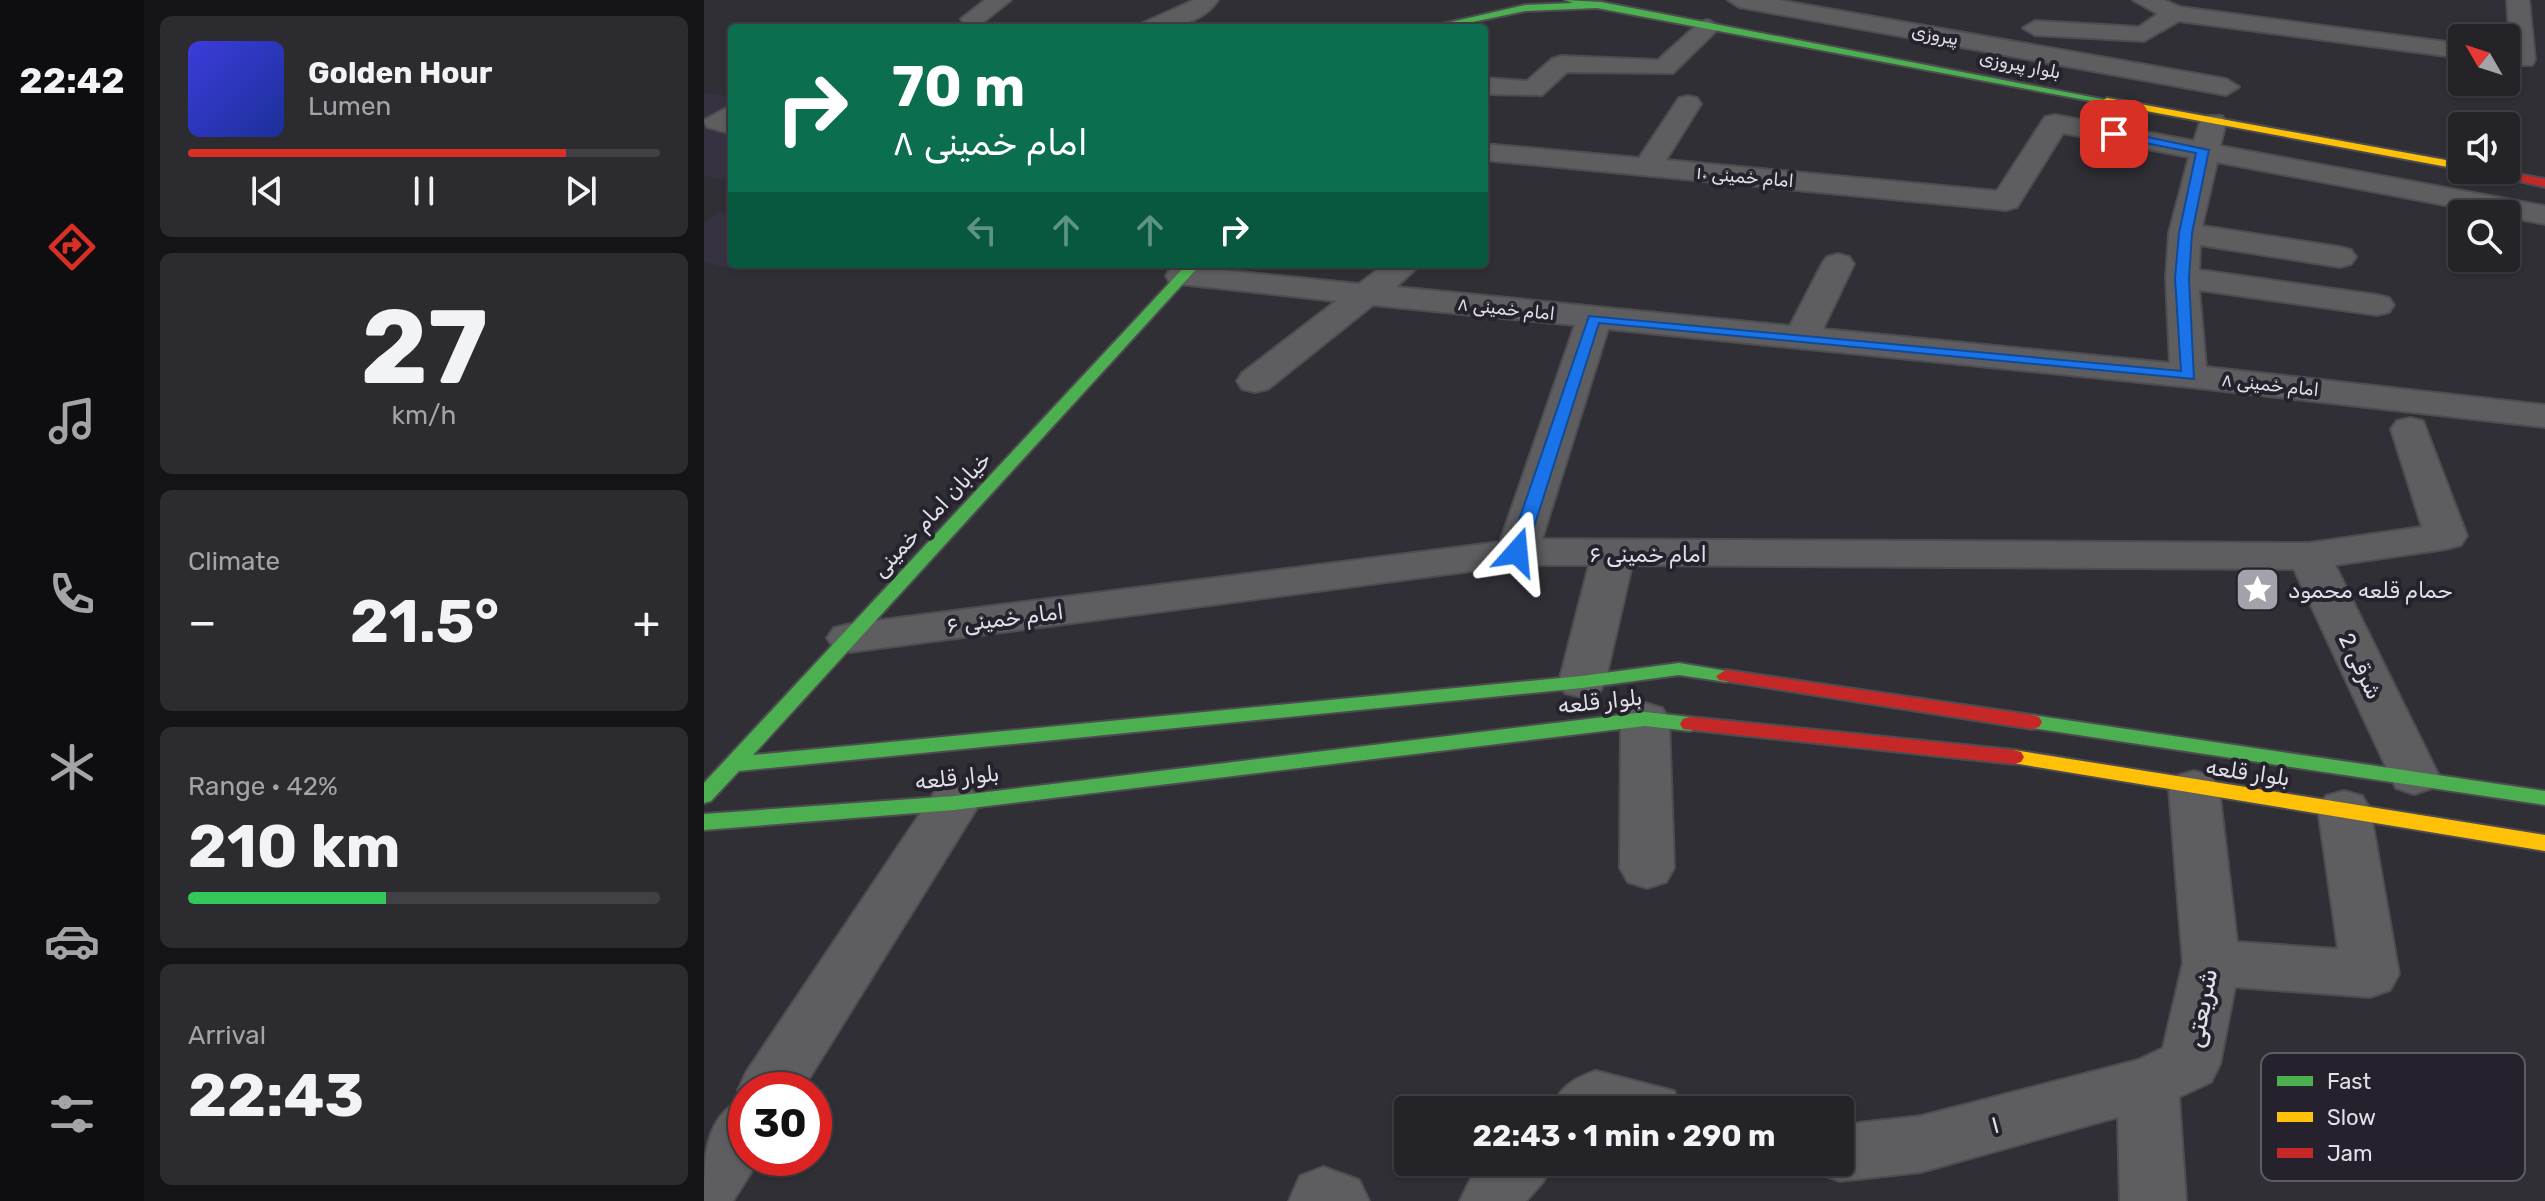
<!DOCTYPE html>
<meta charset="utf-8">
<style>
:root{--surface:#242328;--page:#2c2b30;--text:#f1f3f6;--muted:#a3a4a8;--line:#414045;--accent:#d93025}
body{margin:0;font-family:Rubik,Cairo,sans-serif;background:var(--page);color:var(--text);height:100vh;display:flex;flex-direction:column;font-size:30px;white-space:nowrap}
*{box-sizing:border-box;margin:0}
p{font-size:26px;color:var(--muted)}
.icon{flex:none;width:44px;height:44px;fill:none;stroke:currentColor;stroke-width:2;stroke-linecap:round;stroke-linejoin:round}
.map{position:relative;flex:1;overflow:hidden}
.panel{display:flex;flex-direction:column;gap:16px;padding:16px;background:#141316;width:560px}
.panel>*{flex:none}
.banner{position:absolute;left:24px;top:24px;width:760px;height:244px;border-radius:8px;box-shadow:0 2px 6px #0004,0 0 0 2px var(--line);background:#0b6e4f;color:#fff;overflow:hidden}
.needle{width:52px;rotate:309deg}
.fabs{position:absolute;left:1744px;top:24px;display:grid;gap:16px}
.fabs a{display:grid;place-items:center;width:72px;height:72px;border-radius:8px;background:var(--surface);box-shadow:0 2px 6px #0004,0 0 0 2px var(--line);font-size:40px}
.speed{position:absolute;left:24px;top:1072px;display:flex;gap:16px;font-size:40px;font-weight:700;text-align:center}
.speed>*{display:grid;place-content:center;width:104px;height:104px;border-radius:50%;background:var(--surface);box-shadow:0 2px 6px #0004,0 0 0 2px var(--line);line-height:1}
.speed .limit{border:12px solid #d22;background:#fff;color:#111}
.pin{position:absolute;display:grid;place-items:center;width:68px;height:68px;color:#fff;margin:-34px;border-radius:16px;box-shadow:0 4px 12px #0006}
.me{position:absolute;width:88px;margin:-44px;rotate:18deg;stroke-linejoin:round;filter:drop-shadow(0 0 6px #0008)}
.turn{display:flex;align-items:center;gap:28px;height:168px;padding:0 32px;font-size:36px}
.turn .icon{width:104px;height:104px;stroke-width:2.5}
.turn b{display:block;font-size:56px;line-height:68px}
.lanes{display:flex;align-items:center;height:76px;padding:0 32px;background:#0003;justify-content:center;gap:40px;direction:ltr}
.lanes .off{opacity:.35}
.big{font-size:60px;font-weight:700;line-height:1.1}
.panel .tile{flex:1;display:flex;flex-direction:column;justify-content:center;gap:12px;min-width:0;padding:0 28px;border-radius:12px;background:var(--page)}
.panel .dial{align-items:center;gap:0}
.dial b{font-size:104px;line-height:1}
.song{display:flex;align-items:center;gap:24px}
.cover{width:96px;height:96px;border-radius:12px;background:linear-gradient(135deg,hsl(240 70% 55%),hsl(230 70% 35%))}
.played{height:8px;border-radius:4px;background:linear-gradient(90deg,var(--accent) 80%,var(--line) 80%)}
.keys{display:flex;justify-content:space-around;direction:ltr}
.heat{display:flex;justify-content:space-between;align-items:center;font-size:44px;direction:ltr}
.charge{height:12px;border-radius:6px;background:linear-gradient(90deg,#34c759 42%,var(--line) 0)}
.trip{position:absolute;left:690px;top:1096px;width:460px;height:80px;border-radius:8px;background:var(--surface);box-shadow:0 2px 6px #0004,0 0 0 2px var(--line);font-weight:700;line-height:80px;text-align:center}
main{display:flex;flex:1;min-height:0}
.tab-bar{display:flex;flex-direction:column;width:144px;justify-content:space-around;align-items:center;background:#0e0e10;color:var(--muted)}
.tab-bar .icon{width:56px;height:56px}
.tab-bar .on{color:var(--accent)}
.tab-bar b{font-size:36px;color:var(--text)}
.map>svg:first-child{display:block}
.built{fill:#363242}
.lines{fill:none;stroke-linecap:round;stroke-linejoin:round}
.street-casing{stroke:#4d4c51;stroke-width:4}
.fast-casing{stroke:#4d4c51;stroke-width:4}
.slow-casing{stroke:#4d4c51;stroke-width:4}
.jam-casing{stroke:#4d4c51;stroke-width:4}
.street{fill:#5e5e60;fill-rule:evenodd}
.fast{fill:#4caf50;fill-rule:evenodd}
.slow{fill:#ffc107;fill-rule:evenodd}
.jam{fill:#c62828;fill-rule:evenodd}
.route{fill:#1a73e8;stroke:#114b97;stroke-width:2}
.labels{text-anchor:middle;stroke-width:8;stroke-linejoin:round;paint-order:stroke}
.far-street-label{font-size:18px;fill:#e1dfe7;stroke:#25222e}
.street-label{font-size:22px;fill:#e1dfe7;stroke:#25222e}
.poi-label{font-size:22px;fill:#e1dfe7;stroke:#25222e;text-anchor:start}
.near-street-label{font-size:26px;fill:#e1dfe7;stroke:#25222e}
.key{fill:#25222e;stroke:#5d5b66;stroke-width:2}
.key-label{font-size:22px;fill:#e1dfe7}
</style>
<main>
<nav class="tab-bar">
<b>22:42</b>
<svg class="icon on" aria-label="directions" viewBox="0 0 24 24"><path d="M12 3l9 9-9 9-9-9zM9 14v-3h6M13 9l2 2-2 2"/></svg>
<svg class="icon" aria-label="music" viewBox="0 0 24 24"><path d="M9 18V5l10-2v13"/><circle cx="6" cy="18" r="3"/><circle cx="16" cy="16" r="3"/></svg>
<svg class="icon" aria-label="phone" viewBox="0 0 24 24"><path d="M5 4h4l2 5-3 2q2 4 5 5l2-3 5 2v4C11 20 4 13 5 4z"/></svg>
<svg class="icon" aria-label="climate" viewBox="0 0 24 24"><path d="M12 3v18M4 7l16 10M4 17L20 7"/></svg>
<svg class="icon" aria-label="car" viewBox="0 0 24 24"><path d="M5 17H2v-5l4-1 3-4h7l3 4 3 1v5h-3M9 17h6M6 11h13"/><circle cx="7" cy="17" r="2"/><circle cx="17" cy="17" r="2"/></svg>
<svg class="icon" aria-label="filters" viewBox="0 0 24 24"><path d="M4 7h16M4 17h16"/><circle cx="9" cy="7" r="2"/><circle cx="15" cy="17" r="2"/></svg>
</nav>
<section class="panel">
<div class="tile">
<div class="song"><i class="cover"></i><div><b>Golden Hour</b><p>Lumen</p></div></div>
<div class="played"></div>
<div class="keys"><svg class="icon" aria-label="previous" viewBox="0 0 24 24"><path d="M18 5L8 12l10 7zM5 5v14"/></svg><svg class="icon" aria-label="pause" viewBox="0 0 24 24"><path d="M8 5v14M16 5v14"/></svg><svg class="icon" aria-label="next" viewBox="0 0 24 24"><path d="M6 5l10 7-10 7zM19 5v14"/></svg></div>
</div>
<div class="tile dial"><b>27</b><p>km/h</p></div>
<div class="tile"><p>Climate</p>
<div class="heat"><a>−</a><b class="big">21.5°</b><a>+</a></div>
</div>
<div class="tile"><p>Range · 42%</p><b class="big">210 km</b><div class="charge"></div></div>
<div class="tile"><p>Arrival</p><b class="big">22:43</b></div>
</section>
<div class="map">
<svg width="1841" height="1201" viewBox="0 0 1841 1201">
<rect width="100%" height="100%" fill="#302f35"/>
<g class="built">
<polygon points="0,92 28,98 28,181 0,176"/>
<polygon points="17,212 28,215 28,264 52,264 34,271 0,262 0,223"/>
</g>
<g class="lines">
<defs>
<g id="street">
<polygon points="281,0 307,0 277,24 261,24 257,19"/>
<path d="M 490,0 L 514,0 C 496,26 464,28 435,28 L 439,23 Z"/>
<polygon points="1024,0 1074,0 1522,79 1535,87 1522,95 1035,7"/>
<polygon points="1429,0 1460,0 1476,7 1758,44 1758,58 1475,21 1440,41 1331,35 1319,28 1331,21 1435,27 1454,14"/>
<polygon points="1803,0 1825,0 1831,60 1828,65 1810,65 1807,60"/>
<polygon points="1004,20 1016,27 969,73 863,72 838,95 780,94 780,78 823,81 848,59 857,56 954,60 996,22"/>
<polygon points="984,96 993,98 997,104 962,160 1293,191 1341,117 1351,115 1490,141 1498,116 1518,116 1522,122 1516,146 1841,206 1841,224 1513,162 1498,226 1636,247 1647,250 1652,257 1647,264 1636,267 1496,245 1495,270 1673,295 1685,298 1690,305 1685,312 1673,315 1495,290 1502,367 1841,405 1841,427 1485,387 904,329 838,539 1605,543 1718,527 1687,429 1693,421 1706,418 1719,421 1763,536 1757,545 1742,549 1631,565 1735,776 1728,788 1710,794 1692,788 1590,569 928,565 901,682 895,693 878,697 861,693 855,682 885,565 813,565 146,652 130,648 123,638 130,628 146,624 796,542 871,325 669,305 564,389 551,392 538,389 533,381 538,373 632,301 466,283 462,276 466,269 478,266 655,284 681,264 717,264 692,287 1086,326 1118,264 1123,257 1134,254 1145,257 1150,264 1119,329 1466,363 1462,278 1465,233 1485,157 1359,133 1313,207 1302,210 780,160 780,144 935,158 975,98"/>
<polygon points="28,105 28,134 3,127 0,120"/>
<polygon points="941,703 958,708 965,719 970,868 962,882 943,888 924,882 916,868 917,719 924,708"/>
<polygon points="1490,771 1508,776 1515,789 1533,942 1634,949 1614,809 1622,796 1640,791 1658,796 1666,809 1695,974 1686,990 1666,997 1531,987 1516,1064 1507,1082 1475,1097 1482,1201 1416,1201 1414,1117 1217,1172 1136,1181 1114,1173 1108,1162 1136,1162 1136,1125 1217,1116 1434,1060 1459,1048 1479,963 1465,789 1472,776"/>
<path d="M 250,785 L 268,790 L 276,803 L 268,816 L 98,1090 L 42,1090 L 42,1158 L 56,1158 L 29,1201 L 0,1201 C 0,1159 0,1116 39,1099 L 34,1090 L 43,1071 L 232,790 Z"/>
<path d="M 892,1071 L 970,1091 L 979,1110 L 846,1110 C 857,1087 868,1079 892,1071 Z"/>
<polygon points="775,1162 848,1162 839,1182 822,1201 756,1201"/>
<polygon points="619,1167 655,1180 665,1201 585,1201 596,1176"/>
</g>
<g id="fast">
<polygon points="861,0 897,2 1408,101 1403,104 893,8 821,11 740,28 721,28 821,5 869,3"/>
<polygon points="483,264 497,264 49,755 878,676 975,663 1029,672 1032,676 1029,680 1022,682 975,675 878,688 35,771 7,801 0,803 0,783"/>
<polygon points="941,712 986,717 993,719 996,724 993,729 986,731 941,726 250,810 0,830 0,814 250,796"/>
<polygon points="1328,715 1841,791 1841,805 1321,727 1318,722 1321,717"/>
</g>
<g id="slow">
<polygon points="1403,98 1758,163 1760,170 1399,103 1398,101"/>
<polygon points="1310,750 1841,835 1841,851 1303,762 1300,757 1303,752"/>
</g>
<g id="jam">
<polygon points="1766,170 1791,170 1841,179 1841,187"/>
<polygon points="1022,670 1328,715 1335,717 1338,722 1335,727 1328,729 1015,680 1012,676"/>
<polygon points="986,717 1310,750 1317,752 1320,757 1317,762 1310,764 979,729 976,724 979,719"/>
</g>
</defs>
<use href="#street" class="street-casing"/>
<use href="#fast" class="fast-casing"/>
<use href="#slow" class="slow-casing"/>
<use href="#jam" class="jam-casing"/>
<use href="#street" class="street"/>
<use href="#fast" class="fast"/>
<use href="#slow" class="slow"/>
<use href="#jam" class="jam"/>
</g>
<polygon class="route" points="1410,130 1505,150 1488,233 1485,278 1490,379 895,323 822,552 819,555 807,555 804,552 885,316 1477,371 1471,278 1475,233 1492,153 1406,136"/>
<defs>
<symbol id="sight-square" viewBox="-11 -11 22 22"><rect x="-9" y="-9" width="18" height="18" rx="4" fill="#a3a1a9" stroke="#25222e"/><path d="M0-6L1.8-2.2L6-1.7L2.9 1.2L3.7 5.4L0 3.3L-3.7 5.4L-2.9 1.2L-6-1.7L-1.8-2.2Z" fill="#fff"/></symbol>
</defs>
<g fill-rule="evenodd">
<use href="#sight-square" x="1528" y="564" width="51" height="51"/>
</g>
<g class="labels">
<g class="far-street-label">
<text transform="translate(1231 35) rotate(10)" y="6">پیروزی</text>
<text transform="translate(1316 65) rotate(11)" y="6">بلوار پیروزی</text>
<text transform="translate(1041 177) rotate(5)" y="6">امام خمینی ۱۰</text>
<text transform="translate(802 309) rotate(6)" y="6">امام خمینی ۸</text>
<text transform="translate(1566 385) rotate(6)" y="6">امام خمینی ۸</text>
</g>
<g class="street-label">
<text transform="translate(227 514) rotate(-47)" y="8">خیابان امام خمینی</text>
<text x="944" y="562">امام خمینی ۶</text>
<text transform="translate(301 618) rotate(-7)" y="8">امام خمینی ۶</text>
<text transform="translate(1657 666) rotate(64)" y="8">2 شرقی</text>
<text transform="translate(896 701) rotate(-6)" y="8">بلوار قلعه</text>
<text transform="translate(1544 772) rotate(8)" y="8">بلوار قلعه</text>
<text transform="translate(253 777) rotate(-6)" y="8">بلوار قلعه</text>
</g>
<g class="poi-label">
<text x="1584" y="598">حمام قلعه محمود</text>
</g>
<g class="near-street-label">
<text transform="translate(1497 1008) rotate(-79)" y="9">شریعتی</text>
<text transform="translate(1291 1124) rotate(-15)" y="9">۱</text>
</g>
</g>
<rect x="1557" y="1053" width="264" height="128" rx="12" class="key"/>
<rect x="1573" y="1076" width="36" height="10" fill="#4caf50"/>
<rect x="1573" y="1112" width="36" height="10" fill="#ffc107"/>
<rect x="1573" y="1148" width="36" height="10" fill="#c62828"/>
<g class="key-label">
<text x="1623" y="1089">Fast</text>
<text x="1623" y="1125">Slow</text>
<text x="1623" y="1161">Jam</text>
</g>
</svg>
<div class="fabs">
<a><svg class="needle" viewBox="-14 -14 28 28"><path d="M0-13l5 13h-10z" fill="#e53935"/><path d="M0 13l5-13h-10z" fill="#a3a4a8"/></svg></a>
<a><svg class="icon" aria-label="sound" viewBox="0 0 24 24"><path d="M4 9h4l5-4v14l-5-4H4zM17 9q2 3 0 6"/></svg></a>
<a><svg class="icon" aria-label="search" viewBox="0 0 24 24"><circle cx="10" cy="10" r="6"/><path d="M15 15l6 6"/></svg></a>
</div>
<div class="speed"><div class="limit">30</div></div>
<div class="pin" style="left:1410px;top:134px;background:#d93025"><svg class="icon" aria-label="arrive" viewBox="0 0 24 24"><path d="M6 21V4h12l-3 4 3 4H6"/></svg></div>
<svg class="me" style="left:813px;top:552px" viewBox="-20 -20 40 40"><path d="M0-17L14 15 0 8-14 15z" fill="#1a73e8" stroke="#fff" stroke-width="4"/></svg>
<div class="trip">22:43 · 1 min · 290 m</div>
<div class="banner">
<div class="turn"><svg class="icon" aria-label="right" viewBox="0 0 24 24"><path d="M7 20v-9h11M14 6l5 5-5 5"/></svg><div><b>70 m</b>امام خمینی ۸</div></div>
<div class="lanes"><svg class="icon off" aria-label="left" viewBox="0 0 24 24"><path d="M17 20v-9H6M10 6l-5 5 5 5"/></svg><svg class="icon off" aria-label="ahead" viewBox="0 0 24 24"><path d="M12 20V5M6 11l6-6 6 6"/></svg><svg class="icon off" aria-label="ahead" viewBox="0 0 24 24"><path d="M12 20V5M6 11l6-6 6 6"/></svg><svg class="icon" aria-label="right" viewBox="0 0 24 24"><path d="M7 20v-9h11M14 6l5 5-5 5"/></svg></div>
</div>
</div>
</main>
